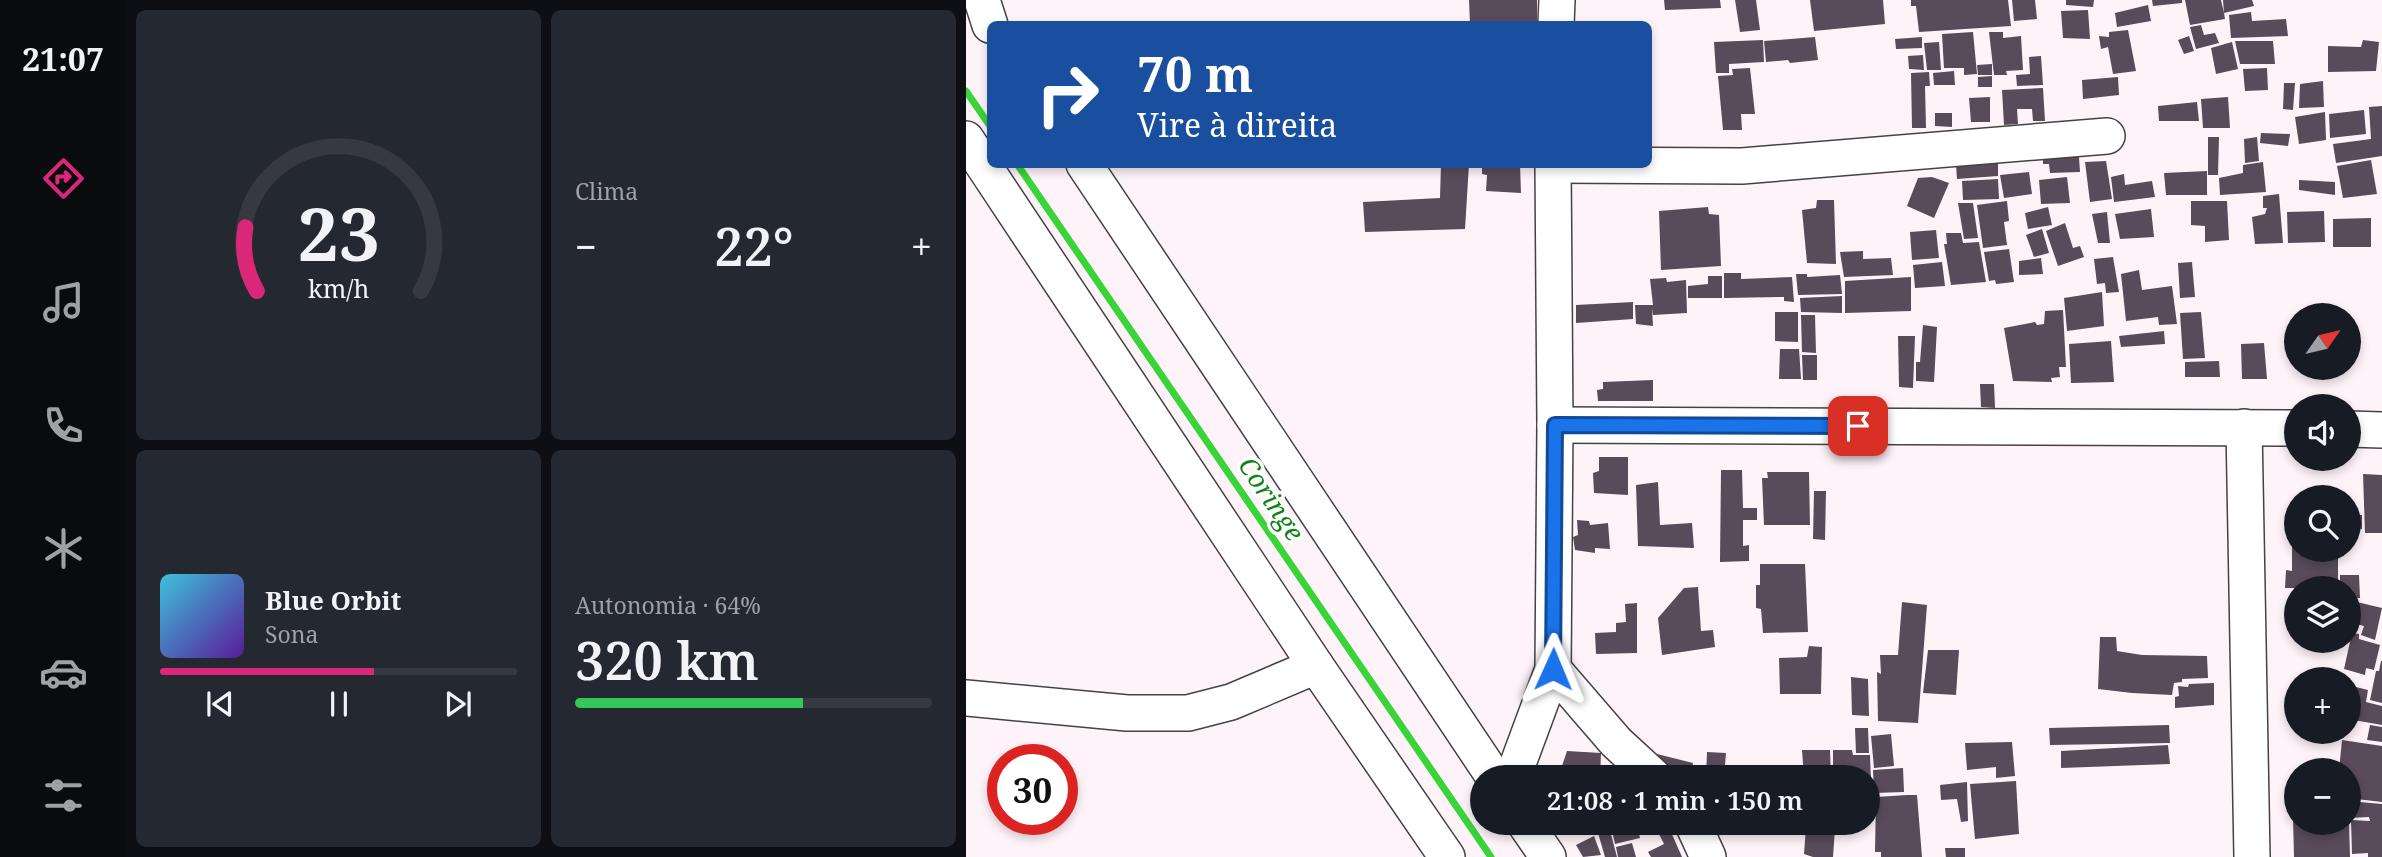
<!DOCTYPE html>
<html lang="pt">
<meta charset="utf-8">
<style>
:root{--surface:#171b24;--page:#242831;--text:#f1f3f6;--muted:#9ea1a6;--line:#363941;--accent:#db2777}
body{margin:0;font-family:"Noto Serif",serif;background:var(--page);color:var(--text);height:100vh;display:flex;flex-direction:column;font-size:26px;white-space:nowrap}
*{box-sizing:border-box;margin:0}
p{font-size:23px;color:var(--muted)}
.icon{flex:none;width:38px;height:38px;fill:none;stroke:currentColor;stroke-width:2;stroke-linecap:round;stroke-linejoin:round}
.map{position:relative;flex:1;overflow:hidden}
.sheet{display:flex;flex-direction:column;gap:10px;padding:10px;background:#0d0f14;width:840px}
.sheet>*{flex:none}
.hud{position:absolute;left:21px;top:21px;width:665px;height:147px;border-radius:10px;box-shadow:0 4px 10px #0003;background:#1a4fa0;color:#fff;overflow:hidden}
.needle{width:46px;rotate:56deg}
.buttons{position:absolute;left:1318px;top:303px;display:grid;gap:14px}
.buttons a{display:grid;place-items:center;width:77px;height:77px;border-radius:50%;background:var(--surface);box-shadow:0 4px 10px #0003;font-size:35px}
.speed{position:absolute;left:21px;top:744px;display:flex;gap:14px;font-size:35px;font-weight:700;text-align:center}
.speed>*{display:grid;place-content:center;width:91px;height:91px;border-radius:50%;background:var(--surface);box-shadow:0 4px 10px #0003;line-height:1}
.speed .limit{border:10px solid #d22;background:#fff;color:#111}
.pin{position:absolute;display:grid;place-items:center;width:60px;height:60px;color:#fff;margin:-30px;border-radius:14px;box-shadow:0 4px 10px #0006}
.me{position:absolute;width:77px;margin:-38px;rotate:1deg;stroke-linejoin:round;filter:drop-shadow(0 0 5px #0008)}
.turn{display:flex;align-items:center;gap:24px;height:147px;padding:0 35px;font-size:32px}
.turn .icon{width:91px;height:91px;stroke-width:2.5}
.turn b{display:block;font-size:49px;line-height:60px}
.big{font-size:52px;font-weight:600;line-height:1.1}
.sheet .tile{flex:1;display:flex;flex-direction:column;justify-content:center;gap:10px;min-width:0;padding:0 24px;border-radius:10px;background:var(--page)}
.sheet .dial{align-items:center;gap:0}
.dial svg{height:182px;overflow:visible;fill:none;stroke:var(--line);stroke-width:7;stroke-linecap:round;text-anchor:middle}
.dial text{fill:var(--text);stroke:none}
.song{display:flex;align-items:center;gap:21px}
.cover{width:84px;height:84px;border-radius:10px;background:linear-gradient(135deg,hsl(190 70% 55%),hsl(270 70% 35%))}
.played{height:7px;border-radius:4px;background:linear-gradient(90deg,var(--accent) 60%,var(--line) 60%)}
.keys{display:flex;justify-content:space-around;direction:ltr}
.heat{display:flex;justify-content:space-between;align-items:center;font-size:38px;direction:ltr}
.charge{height:10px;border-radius:5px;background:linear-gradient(90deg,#34c759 64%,var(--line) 0)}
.sheet .tiles{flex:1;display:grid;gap:10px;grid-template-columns:repeat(2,1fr)}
.trip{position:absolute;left:504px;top:765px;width:410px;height:70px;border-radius:35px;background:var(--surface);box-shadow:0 4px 10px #0003;font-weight:600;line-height:70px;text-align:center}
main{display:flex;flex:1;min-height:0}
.menu{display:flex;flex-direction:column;width:126px;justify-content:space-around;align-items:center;background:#090b0e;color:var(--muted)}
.menu .icon{width:49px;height:49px}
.menu .on{color:var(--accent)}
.menu b{font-size:32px;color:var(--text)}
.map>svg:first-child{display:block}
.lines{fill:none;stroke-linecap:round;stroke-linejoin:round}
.stream{stroke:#38d438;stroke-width:7}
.building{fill:#594b59}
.minor-casing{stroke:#434343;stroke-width:38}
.minor{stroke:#fff;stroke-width:35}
.route-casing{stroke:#114b97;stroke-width:18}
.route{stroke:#1a73e8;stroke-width:12}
.labels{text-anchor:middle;stroke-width:7;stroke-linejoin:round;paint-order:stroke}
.water-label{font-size:26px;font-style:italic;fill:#118316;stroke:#fff}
</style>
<main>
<nav class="menu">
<b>21:07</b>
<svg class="icon on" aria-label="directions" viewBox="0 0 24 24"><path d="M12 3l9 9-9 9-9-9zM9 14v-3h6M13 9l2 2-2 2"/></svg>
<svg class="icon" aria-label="music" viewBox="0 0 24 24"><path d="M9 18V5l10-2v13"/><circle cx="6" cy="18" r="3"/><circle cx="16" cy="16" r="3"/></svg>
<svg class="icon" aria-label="phone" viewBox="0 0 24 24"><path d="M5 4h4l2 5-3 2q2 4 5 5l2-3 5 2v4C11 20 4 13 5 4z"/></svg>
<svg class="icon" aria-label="climate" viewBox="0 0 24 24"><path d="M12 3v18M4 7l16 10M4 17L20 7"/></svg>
<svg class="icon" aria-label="car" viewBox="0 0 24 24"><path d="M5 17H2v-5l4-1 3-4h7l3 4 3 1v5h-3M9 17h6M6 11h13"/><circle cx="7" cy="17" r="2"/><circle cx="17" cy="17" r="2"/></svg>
<svg class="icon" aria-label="filters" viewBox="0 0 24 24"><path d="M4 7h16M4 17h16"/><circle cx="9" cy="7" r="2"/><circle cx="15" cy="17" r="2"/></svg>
</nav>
<section class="sheet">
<div class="tiles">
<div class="tile dial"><svg viewBox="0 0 100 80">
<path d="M14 69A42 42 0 1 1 86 69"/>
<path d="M14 69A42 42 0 0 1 9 41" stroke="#db2777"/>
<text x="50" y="56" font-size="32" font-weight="700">23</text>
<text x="50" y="72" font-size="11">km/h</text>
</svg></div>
<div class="tile"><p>Clima</p>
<div class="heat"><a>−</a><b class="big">22°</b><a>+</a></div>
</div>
<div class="tile">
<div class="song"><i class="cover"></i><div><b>Blue Orbit</b><p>Sona</p></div></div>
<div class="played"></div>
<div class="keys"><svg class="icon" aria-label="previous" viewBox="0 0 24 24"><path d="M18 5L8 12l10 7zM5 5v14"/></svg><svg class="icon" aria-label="pause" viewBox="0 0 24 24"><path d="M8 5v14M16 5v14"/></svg><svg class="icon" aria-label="next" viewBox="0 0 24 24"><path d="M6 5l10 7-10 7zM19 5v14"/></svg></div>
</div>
<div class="tile"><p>Autonomia · 64%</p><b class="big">320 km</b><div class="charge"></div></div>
</div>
</section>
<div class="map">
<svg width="1416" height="857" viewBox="0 0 1416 857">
<rect width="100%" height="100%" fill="#fff3fa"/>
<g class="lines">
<g class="stream">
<polyline points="0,91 24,126"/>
<polyline points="51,164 525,857"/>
</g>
</g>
<g class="building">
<polygon points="503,0 571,0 571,24 504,24"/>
<polygon points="698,0 754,0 755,8 699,10"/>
<polygon points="769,0 790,0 794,30 774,32"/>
<polygon points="844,0 917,0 919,24 848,31"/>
<polygon points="945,0 1042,0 1045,26 953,32 950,6 945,6"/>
<polygon points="1046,0 1069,0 1071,19 1048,21"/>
<polygon points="1100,0 1128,0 1127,7 1100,5"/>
<polygon points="1186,0 1216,0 1216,3 1187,6"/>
<polygon points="1219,0 1255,0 1258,13 1257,0 1286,0 1288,6 1258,13 1259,19 1224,25"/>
<polygon points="1182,5 1185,21 1151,27 1149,13"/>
<polygon points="1122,10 1124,39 1097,38 1095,11"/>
<polygon points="1285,12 1286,21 1320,19 1322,36 1265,38 1263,15"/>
<polygon points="1235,25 1238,35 1249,33 1253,43 1230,49 1224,27"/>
<polygon points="1162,30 1170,71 1147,74 1142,47 1135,49 1133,36 1143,37 1143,32"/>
<polygon points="1007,32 1011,74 998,75 998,68 978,68 976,34"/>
<polygon points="1023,32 1037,32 1037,38 1055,36 1057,70 1040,71 1041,75 1028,75"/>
<polygon points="1223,36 1228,51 1218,54 1212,40"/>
<polygon points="849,37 852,60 824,63 822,60 800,62 798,41"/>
<polygon points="956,37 956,48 930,49 929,39"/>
<polygon points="797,40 798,62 763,64 763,73 750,73 748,42"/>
<polygon points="1397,40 1413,42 1410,71 1362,72 1362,46 1395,47"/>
<polygon points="1269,41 1307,41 1309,64 1274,64"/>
<polygon points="973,42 975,70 961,70 958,43"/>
<polygon points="1266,42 1272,69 1250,74 1245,48"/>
<polygon points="957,55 958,70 943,69 942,56"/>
<polygon points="1075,56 1077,85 1051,86 1050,75 1064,74 1063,57"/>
<polygon points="1026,64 1026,75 1012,75 1011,65"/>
<polygon points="784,68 789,114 775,114 776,130 757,130 752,76 767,75 766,69"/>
<polygon points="1301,68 1302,90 1279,91 1277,69"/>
<polygon points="988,71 989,85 968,85 967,73"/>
<polygon points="963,72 964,86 959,86 960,128 946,128 945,73"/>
<polygon points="1026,76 1026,87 1012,87 1012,77"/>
<polygon points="1152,77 1153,95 1117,99 1116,80"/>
<polygon points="1357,81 1358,107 1333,108 1334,84"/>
<polygon points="1318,83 1329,83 1327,110 1317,109"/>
<polygon points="1077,88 1079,121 1067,121 1066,109 1051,109 1052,124 1038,125 1036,90"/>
<polygon points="1024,97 1024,122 1005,122 1003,98"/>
<polygon points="1262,97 1264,128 1237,128 1235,99"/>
<polygon points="1231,102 1233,121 1193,121 1192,106"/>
<polygon points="1416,106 1416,156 1370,163 1367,144 1405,139 1403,107"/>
<polygon points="1398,110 1400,134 1364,138 1363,114"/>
<polygon points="1359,112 1360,140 1333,144 1329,117"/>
<polygon points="969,113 986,113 986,127 969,126"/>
<polygon points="1295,133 1324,134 1322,146 1294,143"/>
<polygon points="1242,137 1253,137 1252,175 1242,175"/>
<polygon points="1291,137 1293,161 1279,163 1278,139"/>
<polygon points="1112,143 1114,172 1084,173 1083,164 1077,164 1077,146"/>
<polygon points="1032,154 1032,176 991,179 990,165"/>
<polygon points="1405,160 1411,194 1377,198 1371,166"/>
<polygon points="1140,161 1146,199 1124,202 1119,162"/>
<polygon points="1297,162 1300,192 1254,195 1253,178 1277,173 1277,165"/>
<polygon points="475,164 503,164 499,229 399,232 397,202 474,198"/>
<polygon points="516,164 554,164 555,193 520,191 521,175 516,174"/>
<polygon points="1241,171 1241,195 1200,195 1198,173"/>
<polygon points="1063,172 1066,194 1038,198 1034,175"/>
<polygon points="1158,174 1159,185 1186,181 1189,197 1148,202 1145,177"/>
<polygon points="966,177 983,183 968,218 941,206 952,178"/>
<polygon points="1101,177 1104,203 1075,204 1073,180"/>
<polygon points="1032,179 1033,199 997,200 996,181"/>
<polygon points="1333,180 1369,182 1369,195 1333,190"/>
<polygon points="1313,194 1317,243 1289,244 1286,217 1299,214 1301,208 1297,208 1297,196"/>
<polygon points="851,200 868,200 870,264 841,263 836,210 850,208"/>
<polygon points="1041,201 1043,221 1038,222 1041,245 1017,248 1011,205"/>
<polygon points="1225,201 1261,201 1263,240 1239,242 1239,226 1225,225"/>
<polygon points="992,203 1007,203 1012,238 998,239"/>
<polygon points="742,207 743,214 753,215 755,266 695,270 693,211"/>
<polygon points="1082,207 1086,225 1062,229 1059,213"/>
<polygon points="1185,209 1188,237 1154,239 1149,214"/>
<polygon points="1358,211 1359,242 1322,243 1321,212"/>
<polygon points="1141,212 1144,243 1132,243 1126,214"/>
<polygon points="1405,218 1405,247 1367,247 1367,219"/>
<polygon points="1099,223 1107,248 1114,246 1118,257 1092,266 1080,231"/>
<polygon points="1076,229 1083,253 1068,257 1060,235"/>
<polygon points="970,230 973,258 946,260 944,232"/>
<polygon points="980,233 995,233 997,243 1013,242 1020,282 985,285 978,244 981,244"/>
<polygon points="1043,249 1048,282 1030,284 1029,280 1023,281 1018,252"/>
<polygon points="897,251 897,259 925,258 927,275 878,277 874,252"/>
<polygon points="1147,257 1153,292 1140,293 1139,283 1131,284 1128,259"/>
<polygon points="1075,258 1077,274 1053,275 1053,261"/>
<polygon points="976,262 979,286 949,288 947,265"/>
<polygon points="1226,262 1229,297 1214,298 1212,263"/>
<polygon points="1173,270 1176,290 1206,286 1211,324 1193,325 1192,317 1160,321 1155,274"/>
<polygon points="758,273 775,273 775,279 826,277 828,302 818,301 818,297 758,298"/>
<polygon points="830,274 841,274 841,277 874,275 876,294 832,295"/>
<polygon points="742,276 756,276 756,298 722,298 722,286 742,284"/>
<polygon points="945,277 945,311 879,313 879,281"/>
<polygon points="700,278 701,282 720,280 721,313 687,315 686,308 687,326 670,324 669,305 687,305 684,279"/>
<polygon points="1136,292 1138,326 1101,331 1098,298"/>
<polygon points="876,296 876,313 835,312 834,298"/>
<polygon points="667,302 667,319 610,323 610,305"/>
<polygon points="1097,310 1100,367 1093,367 1094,377 1085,378 1086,382 1047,381 1038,328 1069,322 1071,325 1078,324 1079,311"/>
<polygon points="809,312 832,312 832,342 809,341"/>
<polygon points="1235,312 1239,358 1217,359 1214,313"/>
<polygon points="835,315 849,315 850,353 836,352"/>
<polygon points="957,325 971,327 968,382 950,381 950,362 954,362"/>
<polygon points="1198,331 1199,344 1155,347 1153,336"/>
<polygon points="932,336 949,336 947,388 933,387"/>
<polygon points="1145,341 1148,382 1105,383 1103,344"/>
<polygon points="1298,343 1301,379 1276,379 1275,344"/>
<polygon points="814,349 833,349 835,379 813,379"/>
<polygon points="836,355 851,355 851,380 837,380"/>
<polygon points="1253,361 1254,377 1219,377 1219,362"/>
<polygon points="687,380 687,401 632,401 631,390 637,389 637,382"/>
<polygon points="1014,384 1028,384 1029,408 1015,407"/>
<polygon points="633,457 662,457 662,495 628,493 627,473 633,471"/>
<polygon points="755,470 776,470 777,508 791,508 791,520 777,520 777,546 783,545 783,561 754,562"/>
<polygon points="801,472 843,472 844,525 798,525 796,478 802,478"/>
<polygon points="1397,474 1416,475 1416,533 1399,533"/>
<polygon points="692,482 694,525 726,523 728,548 672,546 670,485"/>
<polygon points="848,491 860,491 859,540 847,539"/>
<rect x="1382" y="515" width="14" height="14"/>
<polygon points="611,520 623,521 624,525 642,523 644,549 629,548 629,553 609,550 607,537 612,535"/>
<polygon points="1326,538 1330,538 1330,550 1372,550 1372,588 1319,588 1320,570 1326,571"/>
<polygon points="794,564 839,564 842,632 797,633 795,609 790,608 790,585 794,585"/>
<polygon points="1374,575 1393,575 1394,598 1382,599 1382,588 1374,588"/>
<polygon points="732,587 735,631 747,630 749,647 696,655 692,618 718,588"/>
<polygon points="936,602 961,605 952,723 912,721 911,672 915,674 914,655 932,655"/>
<polygon points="1391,602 1416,608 1409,640 1395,635 1398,626 1386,623"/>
<polygon points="671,603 671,653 630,654 629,633 650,632 650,623 660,622 659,604"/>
<polygon points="1386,633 1393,634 1393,639 1414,645 1408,670 1400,668 1399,675 1378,669"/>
<polygon points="1134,637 1150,637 1151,651 1176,655 1241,656 1242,678 1216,679 1216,682 1208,683 1206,695 1166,693 1132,689"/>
<polygon points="843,646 856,647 855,694 814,694 813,658 841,657"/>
<polygon points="962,650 993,650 990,695 957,693"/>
<polygon points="1415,661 1416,661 1416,703 1404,700 1410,671 1413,671"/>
<polygon points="885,677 902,679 903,716 886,715"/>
<polygon points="1248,683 1248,705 1209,708 1209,697 1213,696 1212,686 1222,687 1223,684"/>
<polygon points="1382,685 1402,690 1400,702 1416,706 1416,725 1382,719"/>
<polygon points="1203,725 1204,743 1084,745 1083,728"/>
<polygon points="1404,725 1416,727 1416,742 1401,740"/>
<polygon points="889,728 902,728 903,753 890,753"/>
<polygon points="925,734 928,766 908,768 905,736"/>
<polygon points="1376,740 1416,746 1416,802 1382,798 1382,770 1373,770"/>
<polygon points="1046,742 1049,776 1030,778 1030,767 1001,770 999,743"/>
<polygon points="1202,745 1204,764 1095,768 1095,751"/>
<polygon points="836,750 864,750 865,777 838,777"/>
<polygon points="867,750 886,750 887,755 904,755 905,781 901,780 901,777 867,777"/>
<polygon points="601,751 635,753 634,777 596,777 596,766"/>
<polygon points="741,752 760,753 758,777 740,777"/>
<polygon points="687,753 727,763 725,777 685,765"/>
<polygon points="638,767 664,777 637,777"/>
<polygon points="937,768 938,792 908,793 907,770"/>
<polygon points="813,771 814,777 786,777 787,772"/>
<polygon points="1050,781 1053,834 1009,839 1004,784"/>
<polygon points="1001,782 1002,821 995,822 991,799 975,800 974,785"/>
<polygon points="941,795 951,795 956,857 915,857 915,852 909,852 910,797"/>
<polygon points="1382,801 1416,804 1416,857 1402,857 1402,853 1386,854 1385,820 1404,821 1403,817 1383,818"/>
<polygon points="1327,818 1330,818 1330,822 1383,822 1384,857 1328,857"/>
<polygon points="644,822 670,822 674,838 649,844"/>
<polygon points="847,822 880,822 879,828 846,825"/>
<polygon points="642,823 651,857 639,857 630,826"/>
<polygon points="701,823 716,857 685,857 682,852 698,844 689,826"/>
<polygon points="840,827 869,829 867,857 847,857 838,854"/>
<polygon points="628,836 635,855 617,857 610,845"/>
<polygon points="666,843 670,857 652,857 650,847"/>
<polygon points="979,848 999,848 999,857 980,857"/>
</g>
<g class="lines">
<defs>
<g id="minor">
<polyline points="16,0 24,25"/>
<polyline points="590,24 591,0"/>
<polyline points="0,139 350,666 481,857"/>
<polyline points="118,164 528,777"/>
<polyline points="587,165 776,166 1141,136"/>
<polyline points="589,425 1330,428"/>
<polyline points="1278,427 1286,857"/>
<polyline points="1382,429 1416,430"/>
<polyline points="587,669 650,742 688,777"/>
<polyline points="0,698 161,713 222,713 265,702 350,666"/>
<polyline points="547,777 587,669 589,425 587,164"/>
<polyline points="558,822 582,857"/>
<polyline points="726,822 742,857"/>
</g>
</defs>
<use href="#minor" class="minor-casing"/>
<use href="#minor" class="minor"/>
</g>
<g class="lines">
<defs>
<polyline id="route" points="587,669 589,425 892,426"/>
</defs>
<use href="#route" class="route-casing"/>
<use href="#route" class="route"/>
</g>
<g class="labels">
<g class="water-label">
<text transform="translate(305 499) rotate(56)" y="9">Coringe</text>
</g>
</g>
</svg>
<div class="buttons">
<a><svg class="needle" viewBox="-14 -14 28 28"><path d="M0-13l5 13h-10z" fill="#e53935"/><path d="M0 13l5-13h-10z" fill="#9ea1a6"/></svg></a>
<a><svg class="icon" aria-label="sound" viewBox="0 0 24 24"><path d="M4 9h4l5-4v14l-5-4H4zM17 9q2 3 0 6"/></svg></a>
<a><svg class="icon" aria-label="search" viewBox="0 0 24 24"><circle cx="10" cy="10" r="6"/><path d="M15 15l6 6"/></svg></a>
<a><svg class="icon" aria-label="layers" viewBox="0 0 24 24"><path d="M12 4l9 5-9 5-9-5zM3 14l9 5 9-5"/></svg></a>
<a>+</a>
<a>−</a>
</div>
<div class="speed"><div class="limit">30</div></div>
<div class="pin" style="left:892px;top:426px;background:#d93025"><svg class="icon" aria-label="arrive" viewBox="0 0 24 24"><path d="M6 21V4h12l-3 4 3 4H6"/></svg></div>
<svg class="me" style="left:587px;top:669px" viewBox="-20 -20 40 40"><path d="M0-17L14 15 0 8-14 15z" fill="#1a73e8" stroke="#fff" stroke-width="4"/></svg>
<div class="trip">21:08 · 1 min · 150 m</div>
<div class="hud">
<div class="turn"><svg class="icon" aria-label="right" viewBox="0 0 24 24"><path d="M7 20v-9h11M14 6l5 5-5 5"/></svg><div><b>70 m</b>Vire à direita</div></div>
</div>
</div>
</main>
